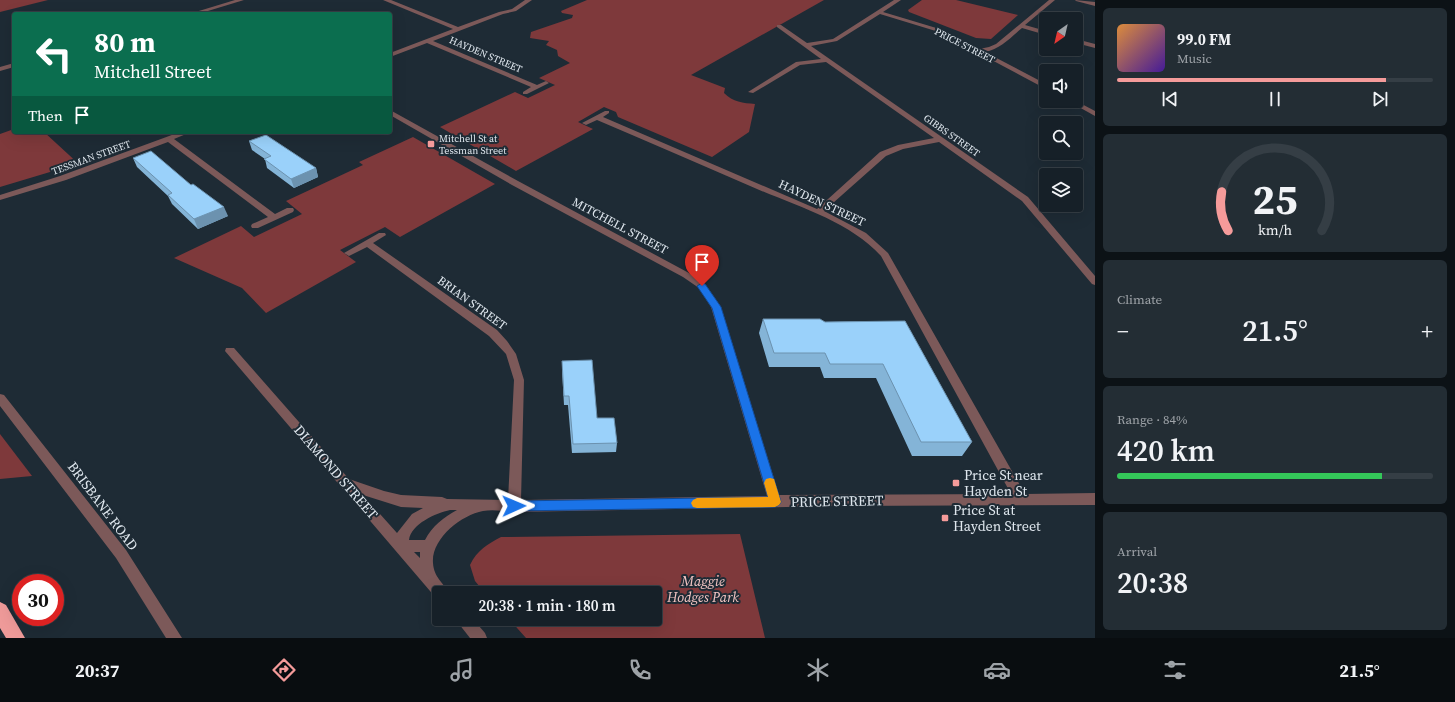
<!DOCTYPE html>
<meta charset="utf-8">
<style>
:root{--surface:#162028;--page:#232d34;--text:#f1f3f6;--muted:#9ea3a8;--line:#353e45;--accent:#f59b9a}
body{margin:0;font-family:"Source Serif 4",serif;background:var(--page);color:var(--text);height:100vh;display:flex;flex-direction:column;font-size:15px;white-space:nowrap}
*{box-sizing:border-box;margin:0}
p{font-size:13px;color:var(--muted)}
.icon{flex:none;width:22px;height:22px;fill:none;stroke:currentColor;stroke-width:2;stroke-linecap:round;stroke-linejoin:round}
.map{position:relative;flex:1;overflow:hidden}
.drawer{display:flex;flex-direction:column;gap:8px;padding:8px;background:#0c1216;width:360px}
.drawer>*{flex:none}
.guide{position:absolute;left:12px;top:12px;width:380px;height:122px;border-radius:4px;box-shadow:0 4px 16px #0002,0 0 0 1px var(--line);background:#0b6e4f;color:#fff;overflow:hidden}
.needle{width:26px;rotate:214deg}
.fabs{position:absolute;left:1039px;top:12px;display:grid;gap:8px}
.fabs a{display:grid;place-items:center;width:44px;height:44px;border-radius:4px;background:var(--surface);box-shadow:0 4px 16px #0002,0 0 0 1px var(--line);font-size:20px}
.speed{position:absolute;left:12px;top:574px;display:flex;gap:8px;font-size:20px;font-weight:700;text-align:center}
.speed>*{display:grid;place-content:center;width:52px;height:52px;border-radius:50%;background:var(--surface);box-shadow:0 4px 16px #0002,0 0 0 1px var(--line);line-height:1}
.speed .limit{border:6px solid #d22;background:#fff;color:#111}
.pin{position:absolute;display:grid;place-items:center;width:34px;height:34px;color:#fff;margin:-41px -17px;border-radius:50% 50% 50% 0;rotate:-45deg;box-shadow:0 0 4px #0007}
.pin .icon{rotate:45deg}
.me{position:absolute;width:44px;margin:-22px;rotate:89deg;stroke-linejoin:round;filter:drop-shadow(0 0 3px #0008)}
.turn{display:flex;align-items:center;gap:14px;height:84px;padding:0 16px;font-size:18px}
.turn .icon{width:52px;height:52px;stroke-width:2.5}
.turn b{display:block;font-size:28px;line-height:34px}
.then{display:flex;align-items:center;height:38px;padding:0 16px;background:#0003;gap:8px;font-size:15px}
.big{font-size:30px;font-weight:600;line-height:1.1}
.drawer .tile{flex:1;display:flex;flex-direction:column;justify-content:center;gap:6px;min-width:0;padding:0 14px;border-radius:6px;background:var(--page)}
.drawer .dial{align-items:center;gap:0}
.dial svg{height:104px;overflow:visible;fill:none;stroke:var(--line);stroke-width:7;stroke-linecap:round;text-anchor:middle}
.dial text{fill:var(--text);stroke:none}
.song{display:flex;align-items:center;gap:12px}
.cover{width:48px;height:48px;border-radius:6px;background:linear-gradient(135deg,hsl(30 70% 55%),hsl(260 70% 35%))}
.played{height:4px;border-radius:2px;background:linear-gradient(90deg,var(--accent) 85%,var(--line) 85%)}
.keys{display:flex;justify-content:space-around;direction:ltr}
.heat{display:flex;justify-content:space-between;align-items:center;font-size:22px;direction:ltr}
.charge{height:6px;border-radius:3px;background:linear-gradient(90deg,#34c759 84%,var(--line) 0)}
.trip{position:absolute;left:432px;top:586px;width:230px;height:40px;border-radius:4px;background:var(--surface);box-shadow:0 4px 16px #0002,0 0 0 1px var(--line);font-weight:600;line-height:40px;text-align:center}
.dock{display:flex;height:64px;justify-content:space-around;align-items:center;background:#090d10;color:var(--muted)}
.dock .icon{width:28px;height:28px}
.dock .selected{color:var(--accent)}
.dock b{font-size:18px;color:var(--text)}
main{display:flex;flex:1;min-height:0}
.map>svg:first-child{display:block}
.green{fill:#7e393b}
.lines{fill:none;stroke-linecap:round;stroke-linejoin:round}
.minor{fill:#7c5959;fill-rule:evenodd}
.highway{fill:#ee9a99;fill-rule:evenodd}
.wall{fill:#84b4d7}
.shaded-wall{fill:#6c92af}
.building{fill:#9ad1fa;stroke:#6c92af}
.route{fill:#1a73e8;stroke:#114b97}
.slow{fill:#f59e0b}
.poi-dot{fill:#f59b9a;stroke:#1e2b35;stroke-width:1.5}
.labels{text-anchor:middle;stroke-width:4;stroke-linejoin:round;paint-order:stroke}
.far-street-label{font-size:10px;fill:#dfe7ee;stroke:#1e2b35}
.far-poi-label{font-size:10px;fill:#dfe7ee;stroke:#1e2b35;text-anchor:start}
.street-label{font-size:12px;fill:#dfe7ee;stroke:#1e2b35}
.near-street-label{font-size:14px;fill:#dfe7ee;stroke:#1e2b35}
.near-poi-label{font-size:14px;fill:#dfe7ee;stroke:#1e2b35;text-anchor:start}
.near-park-label{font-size:14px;font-style:italic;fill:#f3c5c3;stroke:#1e2b35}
</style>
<main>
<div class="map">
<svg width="1095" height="638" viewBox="0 0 1095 638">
<rect width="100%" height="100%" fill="#1e2b35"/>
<g class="green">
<polygon points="0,0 48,0 0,12"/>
<path d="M 587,0 L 824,0 L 691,75 L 725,88 L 724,93 C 733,102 743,103 755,104 L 749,132 L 712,157 L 618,117 L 616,112 L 604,107 L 578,122 L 593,129 L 516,171 L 440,127 L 515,92 L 528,98 L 555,85 L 539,78 L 570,63 L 558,56 L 557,50 L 546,45 L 549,41 L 530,38 L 531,32 L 572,18 L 573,15 L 562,13 L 561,11 Z"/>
<polygon points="922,0 956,0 1018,15 991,39 976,38 909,12 908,10"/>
<polygon points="14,129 14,132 44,132 81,166 50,172 0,187 0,134"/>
<polygon points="413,137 495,184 400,237 385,227 340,250 356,262 266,313 242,288 174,258 241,226 254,237 302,214 286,201 363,165 359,162"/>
<polygon points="0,434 32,476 0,479"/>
<path d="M 740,534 L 765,638 L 526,638 L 509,619 L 655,619 L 655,593 L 485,593 L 475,581 L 470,565 C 477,550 488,544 501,537 Z"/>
</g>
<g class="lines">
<g class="minor">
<polygon points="235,0 244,0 198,14 189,14"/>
<polygon points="383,0 391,0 458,27 499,12 512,9 525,0 532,0 516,11 503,14 433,41 537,85 546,81 549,83 527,94 523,94 523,92 531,87 427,43 390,57 390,53 453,29"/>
<path d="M 894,0 L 901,0 L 883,12 L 943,30 L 979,49 L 989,47 L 996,44 L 1049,0 L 1055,0 L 1025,25 L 1046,31 L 1046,35 L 1022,28 C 1010,38 1000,49 985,52 L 1046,84 L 1046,89 L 939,32 L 880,14 L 837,41 L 811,46 L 1028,197 L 1095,276 L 1095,285 L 1092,284 L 1022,201 L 939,142 L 903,149 L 886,156 L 824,211 L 866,233 L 888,253 L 1025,494 L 1095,493 L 1095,505 L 836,506 L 514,512 C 505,511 492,509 483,511 C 461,515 431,539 433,563 C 434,578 443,581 448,593 L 439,593 L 439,599 L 436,598 L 225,351 L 226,348 L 234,348 L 349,479 L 384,491 L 401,495 L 442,497 L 447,499 L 508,500 L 514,380 L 506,354 L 489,336 L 367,247 L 349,256 L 344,253 L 379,233 L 385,233 L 386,235 L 373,243 L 497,330 L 507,341 L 516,354 L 524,380 L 521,500 L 767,496 L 711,307 L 699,288 L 683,277 L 512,185 L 390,115 L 390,110 L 518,181 L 689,273 L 705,284 L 721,307 L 779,495 L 1011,494 L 881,256 C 850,222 799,207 757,189 C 704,166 651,143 597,120 L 586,125 L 582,123 L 605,111 L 609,111 L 609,113 L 603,117 L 817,209 L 880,152 L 898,145 L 934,138 L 826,62 L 800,65 L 753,93 L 748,92 L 796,62 L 821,59 L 777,27 L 777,25 L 781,25 L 807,43 L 833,39 ZM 363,495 L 401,507 L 423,508 L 412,514 L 397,533 ZM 450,510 L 457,510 C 444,517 432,526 425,540 L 409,540 C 411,524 436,513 450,510 ZM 414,552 L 420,552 L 420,558 Z"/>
<polygon points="1075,0 1095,2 1095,6 1076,1"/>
<polygon points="1076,39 1095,44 1095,48 1076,43"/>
<polygon points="14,63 14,67 0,71 0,67"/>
<polygon points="1068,101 1076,101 1095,111 1095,116"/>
<polygon points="180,132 191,132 174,139 275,214 287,208 293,208 294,210 293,212 258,228 252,228 251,226 252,224 268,217 168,142 66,180 0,200 0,195 60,176"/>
<polygon points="0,394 4,395 126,550 182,638 166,638 116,558 0,406"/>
<polygon points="457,619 473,619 485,633 487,638 470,638 459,624"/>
</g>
<polygon class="highway" points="0,602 6,605 25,638 6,638 0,628"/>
</g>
<g class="wall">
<polygon points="249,141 316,168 318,177 294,188 267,168 265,159 252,150"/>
<polygon points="133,158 228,216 198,229 172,204 168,196 137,167"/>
<polygon points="763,319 825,322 905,321 972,442 962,456 912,456 876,378 824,378 820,367 769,367 759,333"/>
<polygon points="562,361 597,418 617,443 616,452 572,453 568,405 564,405 562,370"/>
</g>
<g class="shaded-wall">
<polygon points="316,168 318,177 294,188 291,179"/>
<polygon points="224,207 228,216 198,229 194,219"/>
</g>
<g class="building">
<polygon points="266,135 316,168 291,179 264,159 271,156 249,141"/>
<polygon points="151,151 191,185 193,184 224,207 194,219 168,195 172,193 133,158"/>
<polygon points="763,319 820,319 825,322 905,321 972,442 921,442 883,364 830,364 825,353 774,353"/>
<polygon points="592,360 597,418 614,418 617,443 573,444 569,396 564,396 562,361"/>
</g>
<polygon class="route" points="702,283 705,284 721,307 781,502 779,505 775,507 514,511 510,509 508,506 510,502 514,501 768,497 712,308 697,286"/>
<polygon class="slow" points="770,478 774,479 781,502 779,505 775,507 697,508 693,507 691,503 693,500 697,498 768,497 764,483 766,479"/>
<g class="poi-dot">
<rect x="427" y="140" width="8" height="8" rx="2"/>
<rect x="952" y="479" width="8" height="8" rx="2"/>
<rect x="941" y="514" width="8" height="8" rx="2"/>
</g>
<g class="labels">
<g class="far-street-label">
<text transform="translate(965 45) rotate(27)" y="4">PRICE STREET</text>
<text transform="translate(486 54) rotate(23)" y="4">HAYDEN STREET</text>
<text transform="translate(952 135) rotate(35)" y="4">GIBBS STREET</text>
<text transform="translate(91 157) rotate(-20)" y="4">TESSMAN STREET</text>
</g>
<g class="far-poi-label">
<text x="439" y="142">Mitchell St at<tspan x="439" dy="12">Tessman Street</tspan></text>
</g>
<g class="street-label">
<text transform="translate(822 203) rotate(25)" y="4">HAYDEN STREET</text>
<text transform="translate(620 226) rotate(28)" y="4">MITCHELL STREET</text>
<text transform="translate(472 303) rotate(36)" y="4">BRIAN STREET</text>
</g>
<g class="near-street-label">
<text transform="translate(336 472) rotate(49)" y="5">DIAMOND STREET</text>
<text transform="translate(837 501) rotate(-1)" y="5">PRICE STREET</text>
<text transform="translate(103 506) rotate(53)" y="5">BRISBANE ROAD</text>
</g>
<g class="near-poi-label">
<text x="964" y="480">Price St near<tspan x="964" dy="16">Hayden St</tspan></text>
<text x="953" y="515">Price St at<tspan x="953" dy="16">Hayden Street</tspan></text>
</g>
<g class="near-park-label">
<text x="703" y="586">Maggie<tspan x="703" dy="16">Hodges Park</tspan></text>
</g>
</g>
</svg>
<div class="fabs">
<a><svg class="needle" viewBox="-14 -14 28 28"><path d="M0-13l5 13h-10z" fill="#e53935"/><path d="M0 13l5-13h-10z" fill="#9ea3a8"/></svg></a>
<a><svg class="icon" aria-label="sound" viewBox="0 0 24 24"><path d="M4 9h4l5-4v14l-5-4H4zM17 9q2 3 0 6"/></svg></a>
<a><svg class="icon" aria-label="search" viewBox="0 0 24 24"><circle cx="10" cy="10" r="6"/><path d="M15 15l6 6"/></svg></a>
<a><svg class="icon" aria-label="layers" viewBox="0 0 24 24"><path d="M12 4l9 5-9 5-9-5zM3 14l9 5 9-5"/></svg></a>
</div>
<div class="speed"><div class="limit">30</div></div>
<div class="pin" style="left:702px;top:286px;background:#d93025"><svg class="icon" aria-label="arrive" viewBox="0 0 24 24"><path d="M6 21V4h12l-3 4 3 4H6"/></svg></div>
<svg class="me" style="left:514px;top:506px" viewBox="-20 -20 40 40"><path d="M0-17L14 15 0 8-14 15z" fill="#1a73e8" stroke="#fff" stroke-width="4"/></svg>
<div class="trip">20:38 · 1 min · 180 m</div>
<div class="guide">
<div class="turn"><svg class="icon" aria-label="left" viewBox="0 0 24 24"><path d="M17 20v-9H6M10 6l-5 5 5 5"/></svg><div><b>80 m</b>Mitchell Street</div></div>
<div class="then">Then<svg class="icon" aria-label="arrive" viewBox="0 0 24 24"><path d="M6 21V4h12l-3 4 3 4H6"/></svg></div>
</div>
</div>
<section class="drawer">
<div class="tile">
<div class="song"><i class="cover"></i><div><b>99.0 FM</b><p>Music</p></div></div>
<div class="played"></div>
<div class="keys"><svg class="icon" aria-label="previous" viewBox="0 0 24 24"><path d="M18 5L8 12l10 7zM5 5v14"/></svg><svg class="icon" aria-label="pause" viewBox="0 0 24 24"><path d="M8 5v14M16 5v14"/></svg><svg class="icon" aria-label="next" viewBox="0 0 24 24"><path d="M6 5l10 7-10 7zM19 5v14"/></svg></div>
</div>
<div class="tile dial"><svg viewBox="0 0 100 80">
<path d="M14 69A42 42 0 1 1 86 69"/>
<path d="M14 69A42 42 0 0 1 9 39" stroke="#f59b9a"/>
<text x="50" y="56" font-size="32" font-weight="700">25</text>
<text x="50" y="72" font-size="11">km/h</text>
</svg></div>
<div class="tile"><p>Climate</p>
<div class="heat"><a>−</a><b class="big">21.5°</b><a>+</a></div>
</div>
<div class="tile"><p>Range · 84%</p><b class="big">420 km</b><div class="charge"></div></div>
<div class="tile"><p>Arrival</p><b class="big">20:38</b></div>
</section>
</main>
<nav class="dock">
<b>20:37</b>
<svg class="icon selected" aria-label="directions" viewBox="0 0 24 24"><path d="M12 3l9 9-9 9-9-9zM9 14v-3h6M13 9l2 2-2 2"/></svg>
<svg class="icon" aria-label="music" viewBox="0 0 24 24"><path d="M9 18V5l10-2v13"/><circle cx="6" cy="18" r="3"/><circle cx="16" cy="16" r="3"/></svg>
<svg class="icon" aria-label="phone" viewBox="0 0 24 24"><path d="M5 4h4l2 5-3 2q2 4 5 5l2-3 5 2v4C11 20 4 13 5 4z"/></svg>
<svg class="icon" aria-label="climate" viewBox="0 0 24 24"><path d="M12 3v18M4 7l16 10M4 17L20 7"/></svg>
<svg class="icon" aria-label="car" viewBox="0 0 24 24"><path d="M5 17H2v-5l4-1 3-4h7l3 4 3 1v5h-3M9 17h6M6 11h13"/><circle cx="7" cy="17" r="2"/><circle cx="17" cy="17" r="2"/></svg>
<svg class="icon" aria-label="filters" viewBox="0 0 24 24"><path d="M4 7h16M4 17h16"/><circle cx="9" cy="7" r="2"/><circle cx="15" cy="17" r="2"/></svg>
<b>21.5°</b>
</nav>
